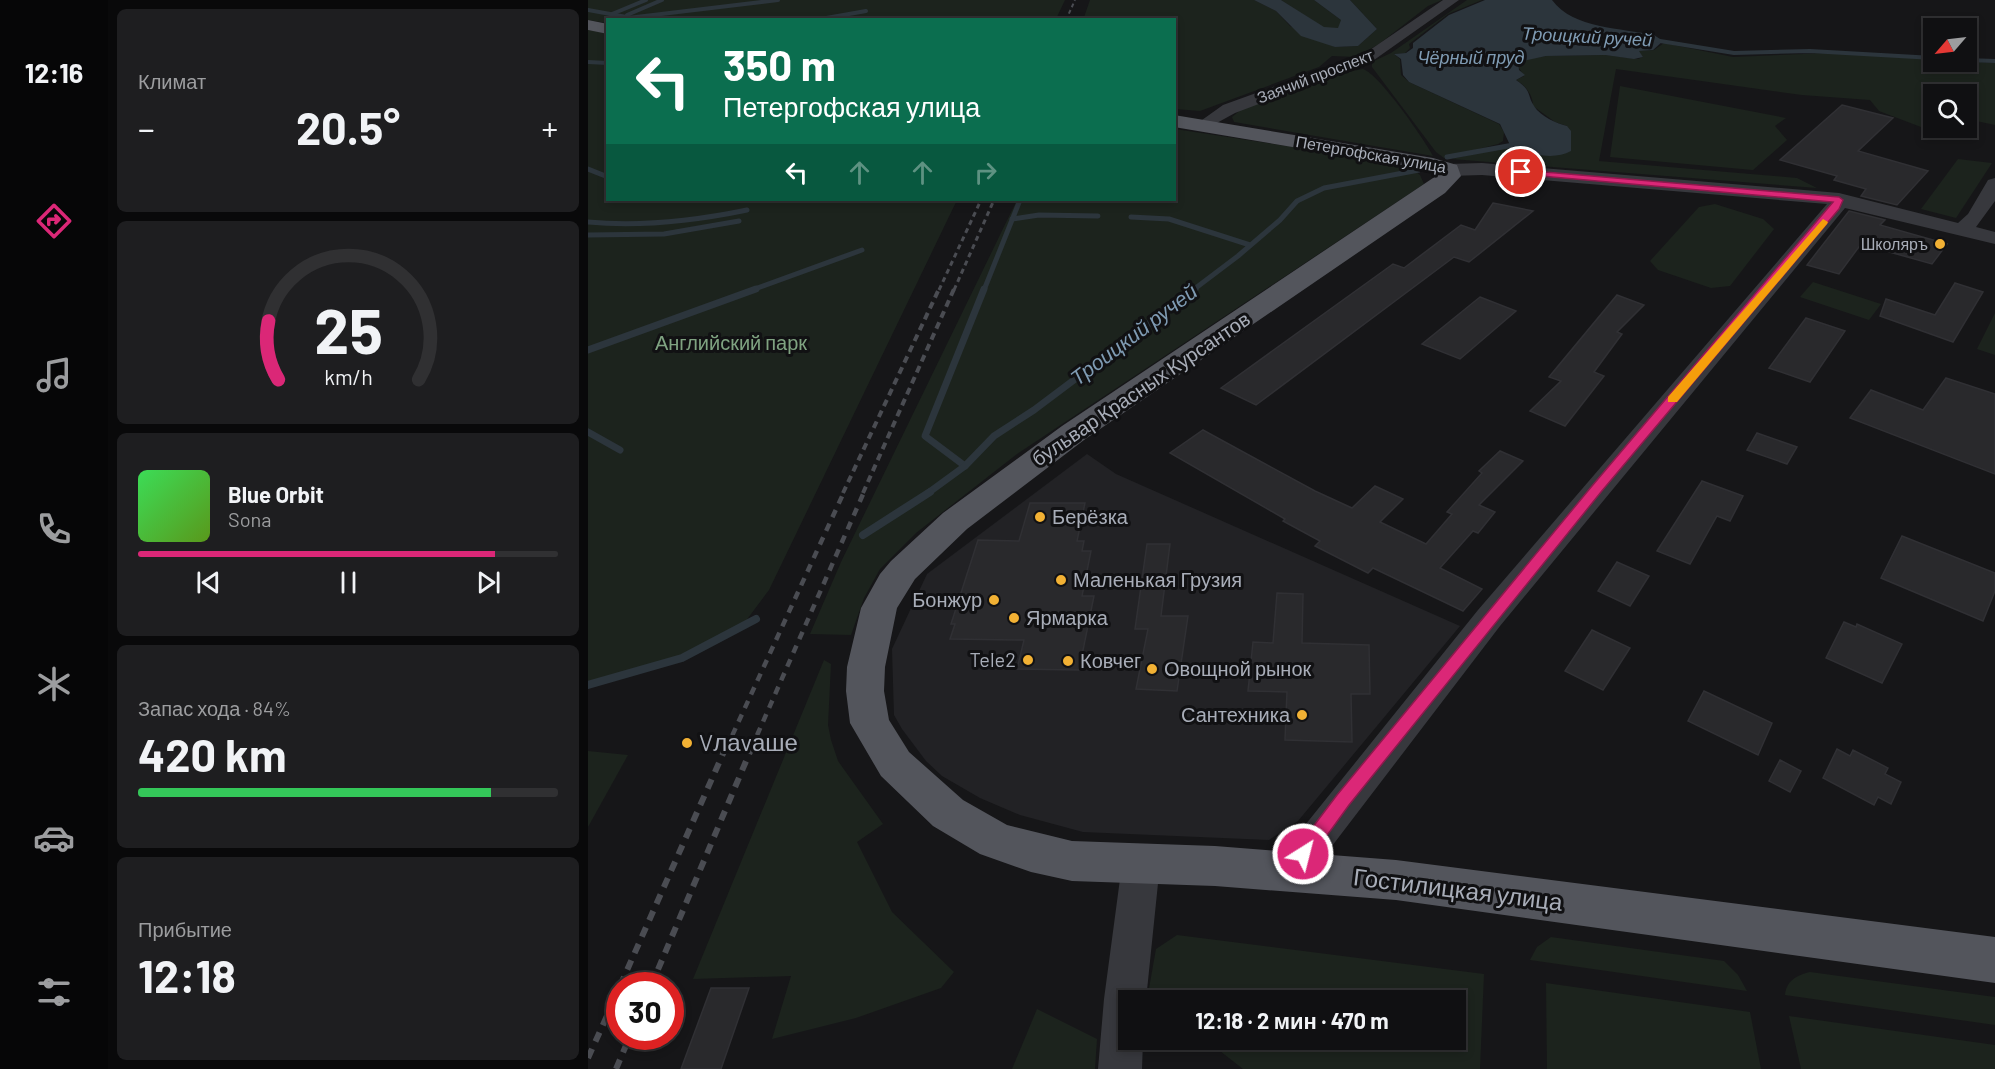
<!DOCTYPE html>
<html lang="ru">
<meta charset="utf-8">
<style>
:root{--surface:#101012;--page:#1e1e20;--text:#f1f3f6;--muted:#9c9d9f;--line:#303032;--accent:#db2777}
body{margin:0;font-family:Barlow,sans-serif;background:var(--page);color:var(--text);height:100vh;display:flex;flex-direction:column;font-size:22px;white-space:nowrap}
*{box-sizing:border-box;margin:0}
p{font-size:20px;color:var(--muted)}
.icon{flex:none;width:33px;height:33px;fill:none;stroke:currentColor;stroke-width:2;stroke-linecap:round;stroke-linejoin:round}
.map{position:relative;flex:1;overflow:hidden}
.details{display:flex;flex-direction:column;gap:9px;padding:9px;background:#09090a;width:480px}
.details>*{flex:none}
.top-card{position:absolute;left:18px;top:18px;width:570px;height:183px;border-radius:0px;box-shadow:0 3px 9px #0003,0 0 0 2px var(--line);background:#0b6e4f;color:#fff;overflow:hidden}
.needle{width:39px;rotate:242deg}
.controls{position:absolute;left:1335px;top:18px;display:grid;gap:12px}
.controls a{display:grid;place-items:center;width:54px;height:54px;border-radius:0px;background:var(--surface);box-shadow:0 3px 9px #0003,0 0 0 2px var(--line);font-size:30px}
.speed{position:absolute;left:18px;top:972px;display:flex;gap:12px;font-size:30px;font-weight:700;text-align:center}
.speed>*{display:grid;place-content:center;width:78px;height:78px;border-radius:50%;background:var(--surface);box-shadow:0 3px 9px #0003,0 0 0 2px var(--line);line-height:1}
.speed .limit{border:9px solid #d22;background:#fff;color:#111}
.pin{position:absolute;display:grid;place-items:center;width:51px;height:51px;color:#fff;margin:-26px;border:3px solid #fff;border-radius:50%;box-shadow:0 2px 6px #0007}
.me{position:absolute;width:66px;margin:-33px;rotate:36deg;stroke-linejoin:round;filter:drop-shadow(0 0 4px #0008)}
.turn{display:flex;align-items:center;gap:21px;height:126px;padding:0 18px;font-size:27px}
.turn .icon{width:78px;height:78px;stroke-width:2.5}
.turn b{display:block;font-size:42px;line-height:51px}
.lanes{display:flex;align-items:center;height:57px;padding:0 18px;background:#0003;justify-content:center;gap:30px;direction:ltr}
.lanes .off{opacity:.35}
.big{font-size:45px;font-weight:700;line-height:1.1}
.details .card{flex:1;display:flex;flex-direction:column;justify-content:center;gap:9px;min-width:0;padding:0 21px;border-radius:9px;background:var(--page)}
.details .dial{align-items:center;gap:0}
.dial svg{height:156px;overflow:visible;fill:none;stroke:var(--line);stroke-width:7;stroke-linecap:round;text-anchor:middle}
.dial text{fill:var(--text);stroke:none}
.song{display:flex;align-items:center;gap:18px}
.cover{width:72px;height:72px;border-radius:9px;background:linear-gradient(135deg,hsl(130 70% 55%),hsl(90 70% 35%))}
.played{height:6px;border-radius:3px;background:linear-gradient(90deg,var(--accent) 85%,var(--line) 85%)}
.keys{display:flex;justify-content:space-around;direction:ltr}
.heat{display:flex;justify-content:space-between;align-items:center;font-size:33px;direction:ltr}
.charge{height:9px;border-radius:4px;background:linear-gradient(90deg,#34c759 84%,var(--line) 0)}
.trip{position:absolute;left:530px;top:990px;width:348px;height:60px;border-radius:0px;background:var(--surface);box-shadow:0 3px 9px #0003,0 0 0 2px var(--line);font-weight:700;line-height:60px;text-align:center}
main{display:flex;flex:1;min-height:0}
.menu{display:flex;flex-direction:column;width:108px;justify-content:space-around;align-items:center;background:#060607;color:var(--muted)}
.menu .icon{width:42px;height:42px}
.menu .on{color:var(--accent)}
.menu b{font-size:27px;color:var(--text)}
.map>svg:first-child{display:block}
.built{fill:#222225}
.green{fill:#1c231d}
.water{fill:#2c353c}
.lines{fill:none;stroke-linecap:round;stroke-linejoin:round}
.stream-far3{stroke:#2c353c;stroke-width:4}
.stream-far2{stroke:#2c353c;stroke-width:5}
.stream-far1{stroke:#2c353c;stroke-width:7}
.stream{stroke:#2c353c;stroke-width:8}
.building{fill:#29292c;stroke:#303034;stroke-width:1.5}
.minor{fill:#37383d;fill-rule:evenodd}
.major{fill:#53555c;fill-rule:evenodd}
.rail-far4{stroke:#4a4c52;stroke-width:2;stroke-dasharray:4 3;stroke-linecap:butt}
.rail-far3{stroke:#4a4c52;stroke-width:3;stroke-dasharray:5 4;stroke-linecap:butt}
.rail-far2{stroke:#4a4c52;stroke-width:4;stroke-dasharray:7 5;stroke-linecap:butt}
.rail-far1{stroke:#4a4c52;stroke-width:4.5;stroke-dasharray:8 7;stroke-linecap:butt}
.rail{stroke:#4a4c52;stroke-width:6;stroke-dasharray:10 8;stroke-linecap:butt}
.route{fill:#db2777;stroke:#8e194d;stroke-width:1.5}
.slow{fill:#f59e0b}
.poi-dot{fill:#f2b134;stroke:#111113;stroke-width:2}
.labels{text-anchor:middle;stroke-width:6;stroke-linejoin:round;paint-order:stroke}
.far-street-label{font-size:16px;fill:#a8adb8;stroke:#111113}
.far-poi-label{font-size:16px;fill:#a8adb8;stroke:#111113;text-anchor:end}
.far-water-label{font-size:18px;font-style:italic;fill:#7f9bb3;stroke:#111113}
.park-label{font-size:20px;fill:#7fa381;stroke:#111113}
.street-label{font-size:20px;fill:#a8adb8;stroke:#111113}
.poi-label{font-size:20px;fill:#a8adb8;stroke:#111113;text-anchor:start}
.water-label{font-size:21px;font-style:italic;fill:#7f9bb3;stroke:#111113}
.near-poi-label{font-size:24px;fill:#a8adb8;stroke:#111113;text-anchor:start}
.near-street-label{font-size:24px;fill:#a8adb8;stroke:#111113}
</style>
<main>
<nav class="menu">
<b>12:16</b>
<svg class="icon on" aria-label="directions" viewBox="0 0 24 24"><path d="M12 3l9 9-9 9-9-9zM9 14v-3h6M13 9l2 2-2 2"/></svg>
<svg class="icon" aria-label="music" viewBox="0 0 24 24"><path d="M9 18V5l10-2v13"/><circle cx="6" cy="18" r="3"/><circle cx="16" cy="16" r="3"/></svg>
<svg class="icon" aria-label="phone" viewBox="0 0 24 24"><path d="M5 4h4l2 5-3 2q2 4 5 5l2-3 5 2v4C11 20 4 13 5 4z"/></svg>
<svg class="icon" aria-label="climate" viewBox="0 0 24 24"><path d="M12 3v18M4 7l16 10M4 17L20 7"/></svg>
<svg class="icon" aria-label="car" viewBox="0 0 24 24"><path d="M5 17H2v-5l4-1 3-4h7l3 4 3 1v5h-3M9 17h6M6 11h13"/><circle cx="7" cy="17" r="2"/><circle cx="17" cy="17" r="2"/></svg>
<svg class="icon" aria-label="filters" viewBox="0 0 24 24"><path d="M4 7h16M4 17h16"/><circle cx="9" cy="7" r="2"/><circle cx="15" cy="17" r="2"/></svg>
</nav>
<section class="details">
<div class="card"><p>Климат</p>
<div class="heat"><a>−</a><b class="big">20.5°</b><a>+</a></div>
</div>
<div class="card dial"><svg viewBox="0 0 100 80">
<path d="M14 69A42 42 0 1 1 86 69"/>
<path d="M14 69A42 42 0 0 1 9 39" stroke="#db2777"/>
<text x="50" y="56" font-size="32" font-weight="700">25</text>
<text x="50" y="72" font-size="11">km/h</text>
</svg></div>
<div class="card">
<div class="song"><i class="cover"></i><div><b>Blue Orbit</b><p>Sona</p></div></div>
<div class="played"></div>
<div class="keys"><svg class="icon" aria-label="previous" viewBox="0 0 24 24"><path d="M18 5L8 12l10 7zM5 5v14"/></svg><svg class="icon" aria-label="pause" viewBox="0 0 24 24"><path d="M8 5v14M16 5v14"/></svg><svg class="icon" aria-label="next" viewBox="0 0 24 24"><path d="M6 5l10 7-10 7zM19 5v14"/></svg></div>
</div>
<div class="card"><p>Запас хода · 84%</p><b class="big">420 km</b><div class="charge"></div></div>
<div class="card"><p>Прибытие</p><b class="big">12:18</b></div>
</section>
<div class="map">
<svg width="1407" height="1069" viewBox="0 0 1407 1069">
<rect width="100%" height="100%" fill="#161618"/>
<polygon class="built" points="499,454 528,474 872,626 710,821 681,840 495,832 432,815 392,798 354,776 338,761 314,729 306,715 304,649 339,574"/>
<g class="green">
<polygon points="0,0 477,0 468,19 20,20 19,23 0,20"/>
<polygon points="502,0 666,0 688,11 702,26 747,47 770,46 789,29 762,0 854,0 840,6 791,44 768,57 744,56 731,67 612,111 587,109 586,20 495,20"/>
<polygon points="693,0 726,0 753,20 751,28 736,28"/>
<polygon points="879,0 894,0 860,14 821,44 822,48 817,53 806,54 812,59 813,75 821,82 911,124 916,132 915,141 910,144 856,158 848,152 784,67 784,62 803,53"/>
<polygon points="0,30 19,33 20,200 369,200 181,590 154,626 94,658 10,684 0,685"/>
<path d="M 1076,43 L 1145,57 L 1239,53 L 1407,63 L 1407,125 L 1379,119 L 1378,94 L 1346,94 L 1346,128 L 1349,128 L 1346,132 L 1291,111 L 1282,100 L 1214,95 L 1028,69 L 1011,161 L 1209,178 L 1229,188 L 864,159 L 916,147 L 935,152 L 979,126 L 967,122 L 945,106 C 945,94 937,85 928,80 L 936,76 L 931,68 L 932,60 L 958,56 L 1017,55 L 1050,59 L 1055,57 L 1050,51 L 1066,50 Z"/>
<path d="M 775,69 C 792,75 835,138 845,156 L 646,122 L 644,117 L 654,109 L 759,72 Z"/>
<polygon points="1032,86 1198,118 1187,126 1199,140 1165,170 1022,157"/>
<polygon points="587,129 818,164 832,175 836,184 429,454 328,533 292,569 276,598 263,635 222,634 253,562 429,200 586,200"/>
<polygon points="1370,159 1404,163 1368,218 1333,209"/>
<polygon points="1127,204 1175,219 1186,229 1142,286 1123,288 1070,270 1062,261 1111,207"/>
<polygon points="1225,282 1293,304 1281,320 1212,297"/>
<polygon points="1407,313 1407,355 1389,349"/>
<polygon points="236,660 243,664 240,725 243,740 250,761 295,824 269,842 304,912 366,972 353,988 268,1018 184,1039 203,976 105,979"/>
<polygon points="0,751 40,755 0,827"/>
<polygon points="589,935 896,974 892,1069 655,1069 618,1040 867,1040 867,1000 568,1000 560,994 568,949"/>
<polygon points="963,937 1136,961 1150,975 1159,991 942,960 949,947"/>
<path d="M 1222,972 L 1407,997 L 1407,1025 L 1197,995 C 1198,981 1209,975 1222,972 Z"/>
<polygon points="958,983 1162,1012 1173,1069 959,1069"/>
<polygon points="449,1009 509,1039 507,1069 424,1069"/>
<polygon points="1201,1016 1407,1045 1407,1069 1213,1069"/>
</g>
<g class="water">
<polygon points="666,0 693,0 736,27 750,28 753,20 726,0 762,0 789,29 770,46 747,47 713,36 688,11"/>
<path d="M 897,0 L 964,0 C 985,29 1034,28 1066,35 L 1075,41 L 1065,50 L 1051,51 L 1055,57 L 1046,59 L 1017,55 L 958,56 L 930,62 L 931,70 L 937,75 L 928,80 C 945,92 938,93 946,106 C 953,117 968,123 979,126 L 983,131 L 983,151 C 965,161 939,154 922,145 L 912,124 L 821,82 L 815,75 L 813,59 L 806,54 L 818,53 L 825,48 L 825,43 L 861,15 Z"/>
</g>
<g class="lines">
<g class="stream-far3">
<polyline points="0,10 44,18"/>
<polyline points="24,14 58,0"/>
<polyline points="39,15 74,0"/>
<polyline points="40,18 190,0"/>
<polyline points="227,20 278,11"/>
<polyline points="1066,40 1146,53 1222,51 1346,58"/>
<polyline points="1378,60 1407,61"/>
<polyline points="0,62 20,63"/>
</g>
<g class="stream-far2">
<polyline points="859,157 931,144"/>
<polyline points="0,169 20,177"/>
<polyline points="543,217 581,219 662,245"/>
<polyline points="424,219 451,215 510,216"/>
<path d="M 0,222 C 54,227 106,221 159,210"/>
<polyline points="0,235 76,234 151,221"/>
<polyline points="164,290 274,250"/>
<polyline points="396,290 432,200"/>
<polyline points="605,290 650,256 692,220 709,201 736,188 831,170"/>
</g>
<g class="stream-far1">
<polyline points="0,350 168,289"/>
<polyline points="0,432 32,450"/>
<polyline points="377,466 337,436 396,289"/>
<polyline points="340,493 377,466 406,436 446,410 607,289"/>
</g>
<g class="stream">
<polyline points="275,535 342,492"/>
<polyline points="0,685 94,658 168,619"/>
</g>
</g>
<g class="building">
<polygon points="1254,105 1305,118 1270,151 1340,171 1309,205 1273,196 1278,189 1246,180 1249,176 1192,160"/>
<polygon points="905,203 945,211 881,262 866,257 668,405 633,388 805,264 816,268 873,225 887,230"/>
<polygon points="1261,211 1297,220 1292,225 1359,244 1344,264 1273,244 1251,274 1219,265"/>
<polygon points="1367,283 1395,292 1365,342 1292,316 1298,299 1347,315"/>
<polygon points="1029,295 1056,305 1029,332 1034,334 1006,372 1016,376 977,426 942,411 973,381 961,377"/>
<polygon points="892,297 928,311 872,359 834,344"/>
<polygon points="1218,318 1257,331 1222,382 1181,368"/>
<polygon points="1358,378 1407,394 1407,474 1262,418 1283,390 1335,410"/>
<polygon points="615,430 727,491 764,508 787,486 815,499 792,522 838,544 864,514 859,512 894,473 891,471 912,451 935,461 891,505 907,512 890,533 885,531 852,568 894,589 875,611 785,568 780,573 727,546 732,541 695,521 697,519 582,453"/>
<polygon points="1169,433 1209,447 1199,464 1159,450"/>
<polygon points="1114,481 1155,496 1142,521 1129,516 1102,564 1069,551"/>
<polygon points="442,503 497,503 489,541 496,541 494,551 503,551 494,596 506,596 491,670 429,669 436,640 362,639 367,624 363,624 390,540 431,541"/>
<polygon points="1314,536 1407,573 1407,591 1395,621 1293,578"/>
<polygon points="559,544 582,544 573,616 600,616 589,691 548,689 560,629 547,629"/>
<polygon points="1029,562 1061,576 1042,606 1010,591"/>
<polygon points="689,593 715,594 714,643 781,645 782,694 763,694 764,742 697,740 699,692 660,691 665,642 685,643"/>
<polygon points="1256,622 1268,627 1269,624 1314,644 1294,683 1238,658"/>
<polygon points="1004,630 1042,648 1015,690 977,671"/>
<polygon points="1116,691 1184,723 1170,755 1100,721"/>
<polygon points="1249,749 1262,756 1265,750 1300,768 1297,774 1313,782 1303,804 1290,797 1286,805 1235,778"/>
<polygon points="1192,760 1213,771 1202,792 1181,781"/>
<polygon points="123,988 161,988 133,1069 93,1069"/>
</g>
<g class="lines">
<g class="minor">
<polygon points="855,0 871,0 786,60 647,113 616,130 607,125 635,105 776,54"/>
<polygon points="894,163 1251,193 1370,223 1380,214 1400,180 1407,178 1407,201 1388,227 1407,232 1407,244 1257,208 912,626 715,884 702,889 689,884 683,872 689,860 890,610 1239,204 894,175 861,176 852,170 861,164"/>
<polygon points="553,847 566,852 572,864 558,1000 540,1000 540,1040 555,1040 554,1069 510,1069 516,999 534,864 540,852"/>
</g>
<g class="major">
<polygon points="0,20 20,24 20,34 0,30"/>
<polygon points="586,115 845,158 869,165 873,176 857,193 496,440 379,529 327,579 309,608 297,667 296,691 301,720 321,752 375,800 419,825 484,841 627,846 808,860 1407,937 1407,983 808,900 627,886 484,881 443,872 392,854 345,826 293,776 262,723 258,691 259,667 273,608 292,574 303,561 355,513 474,426 851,174 840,170 586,127"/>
</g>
<polyline class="rail-far4" points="478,20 487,0"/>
<g class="rail-far3">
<polyline points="351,290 393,200"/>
<polyline points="366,290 406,200"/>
</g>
<g class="rail-far2">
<polyline points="255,493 351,289"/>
<polyline points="275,493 366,289"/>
</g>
<g class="rail-far1">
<polyline points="138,749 256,492"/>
<polyline points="163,749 276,492"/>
</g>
<g class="rail">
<polyline points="32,986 138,747"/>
<polyline points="63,986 164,747"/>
<polyline points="0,1058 32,987"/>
<polyline points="28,1069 42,1036"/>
</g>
</g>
<polygon class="route" points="933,170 1251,197 1255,200 1251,209 1013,492 761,805 722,859 715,862 709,859 706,854 709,848 749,795 1004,486 1245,202 930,174 930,170"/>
<polygon class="slow" points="1235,219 1240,222 1239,224 1089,402 1080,402 1080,397"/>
<g class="poi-dot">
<circle cx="1352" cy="244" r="6"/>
<circle cx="452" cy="517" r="6"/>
<circle cx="473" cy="580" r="6"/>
<circle cx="406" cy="600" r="6"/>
<circle cx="426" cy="618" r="6"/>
<circle cx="440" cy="660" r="6"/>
<circle cx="480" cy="661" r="6"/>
<circle cx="564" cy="669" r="6"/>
<circle cx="714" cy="715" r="6"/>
<circle cx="99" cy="743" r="6"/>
</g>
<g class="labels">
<g class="far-street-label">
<text transform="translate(727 76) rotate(-21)" y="6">Заячий проспект</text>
<text transform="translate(783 154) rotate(10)" y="6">Петергофская улица</text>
</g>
<g class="far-poi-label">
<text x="1340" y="250">Школяръ</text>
</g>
<g class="far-water-label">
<text transform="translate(999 37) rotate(3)" y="6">Троицкий ручей</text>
<text x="883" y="64">Чёрный пруд</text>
</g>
<g class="park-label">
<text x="143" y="350">Английский парк</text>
</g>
<g class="street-label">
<text transform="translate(553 389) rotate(-34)" y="7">бульвар Красных Курсантов</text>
</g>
<g class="poi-label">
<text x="464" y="524">Берёзка</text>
<text x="485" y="587">Маленькая Грузия</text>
<text x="394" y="607" text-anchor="end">Бонжур</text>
<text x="438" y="625">Ярмарка</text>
<text x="428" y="667" text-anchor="end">Tele2</text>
<text x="492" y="668">Ковчег</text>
<text x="576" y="676">Овощной рынок</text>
<text x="702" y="722" text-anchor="end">Сантехника</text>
</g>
<g class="water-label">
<text transform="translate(546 335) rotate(-37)" y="7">Троицкий ручей</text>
</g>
<g class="near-poi-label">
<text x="111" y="751">Vлаvаше</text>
</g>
<g class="near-street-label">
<text transform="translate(870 890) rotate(7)" y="8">Гостилицкая улица</text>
</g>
</g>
</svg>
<div class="controls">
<a><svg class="needle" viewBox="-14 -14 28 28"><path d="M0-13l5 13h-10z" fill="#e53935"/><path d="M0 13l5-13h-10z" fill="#9c9d9f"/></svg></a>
<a><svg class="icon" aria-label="search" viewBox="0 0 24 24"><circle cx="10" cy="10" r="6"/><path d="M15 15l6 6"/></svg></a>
</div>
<div class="speed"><div class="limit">30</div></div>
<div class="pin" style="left:933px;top:172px;background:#d93025"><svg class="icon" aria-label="arrive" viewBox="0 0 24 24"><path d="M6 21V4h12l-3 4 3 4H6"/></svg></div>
<svg class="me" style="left:715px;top:854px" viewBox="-20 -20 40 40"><circle r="17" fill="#db2777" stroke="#fff" stroke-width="3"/><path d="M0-11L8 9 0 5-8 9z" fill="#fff"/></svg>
<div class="trip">12:18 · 2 мин · 470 m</div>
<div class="top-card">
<div class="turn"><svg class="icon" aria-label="left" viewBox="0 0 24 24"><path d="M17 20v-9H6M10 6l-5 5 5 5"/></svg><div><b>350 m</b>Петергофская улица</div></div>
<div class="lanes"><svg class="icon" aria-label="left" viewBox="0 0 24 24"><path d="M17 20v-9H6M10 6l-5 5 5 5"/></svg><svg class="icon off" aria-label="ahead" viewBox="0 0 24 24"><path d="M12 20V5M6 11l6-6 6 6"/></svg><svg class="icon off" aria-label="ahead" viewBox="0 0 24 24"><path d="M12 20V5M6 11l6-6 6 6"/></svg><svg class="icon off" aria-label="right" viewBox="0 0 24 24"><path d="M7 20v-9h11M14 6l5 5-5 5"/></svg></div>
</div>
</div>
</main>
